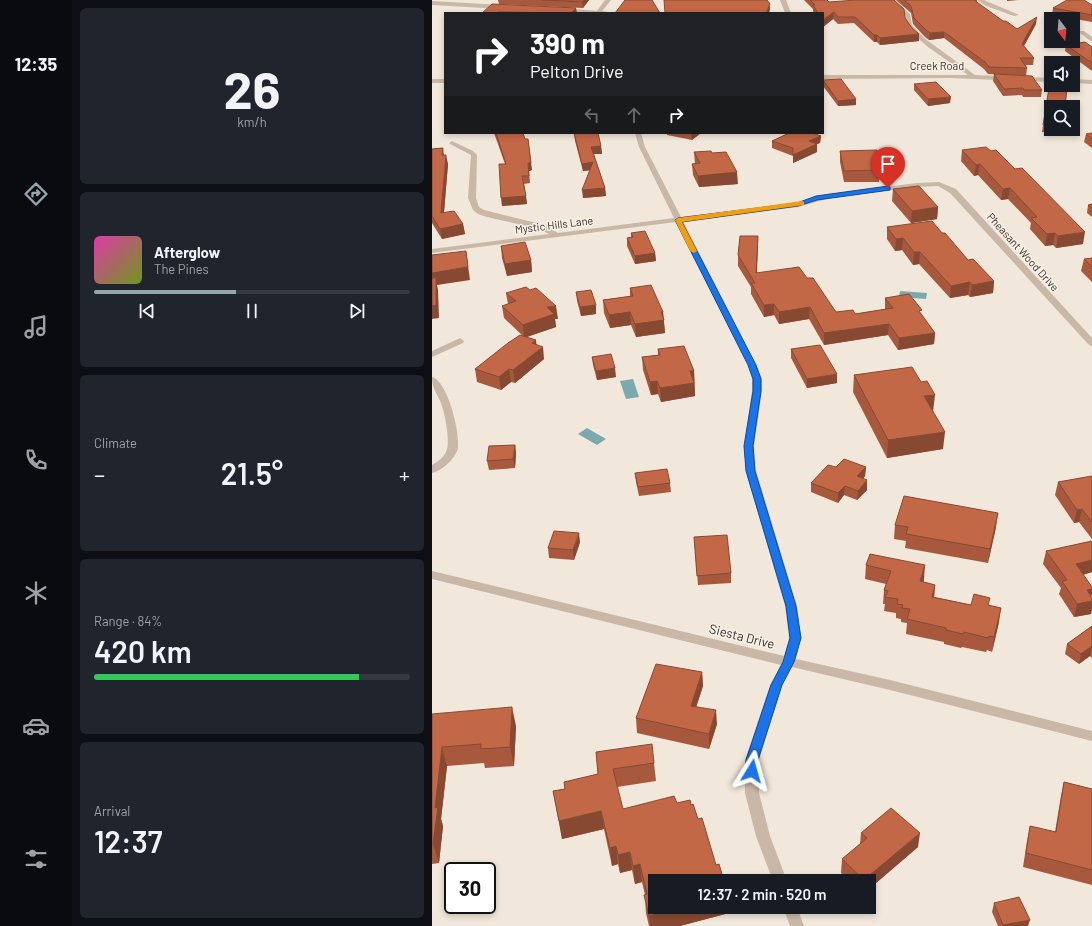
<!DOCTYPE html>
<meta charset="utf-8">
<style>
:root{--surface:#171b24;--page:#20242c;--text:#f1f3f6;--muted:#9ea1a6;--line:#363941;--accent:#92aaae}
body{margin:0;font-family:Barlow,sans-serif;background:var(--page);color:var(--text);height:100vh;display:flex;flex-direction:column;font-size:15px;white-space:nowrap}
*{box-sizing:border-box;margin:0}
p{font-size:13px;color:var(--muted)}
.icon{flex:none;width:22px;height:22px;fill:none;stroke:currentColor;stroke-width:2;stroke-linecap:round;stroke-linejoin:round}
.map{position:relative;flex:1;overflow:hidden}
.panel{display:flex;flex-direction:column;gap:8px;padding:8px;background:#0d0f14;width:360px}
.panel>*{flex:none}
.top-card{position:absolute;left:12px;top:12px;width:380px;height:122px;border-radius:0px;box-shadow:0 2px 6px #0003;background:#202124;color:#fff;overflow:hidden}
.needle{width:26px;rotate:164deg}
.fabs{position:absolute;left:612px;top:12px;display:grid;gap:8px}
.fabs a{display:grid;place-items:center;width:36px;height:36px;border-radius:0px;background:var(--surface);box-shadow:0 2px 6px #0003;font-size:20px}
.speed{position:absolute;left:12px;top:862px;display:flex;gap:8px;font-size:20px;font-weight:700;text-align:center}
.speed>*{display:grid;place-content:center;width:52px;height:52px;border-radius:50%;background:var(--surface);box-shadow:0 2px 6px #0003;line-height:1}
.speed .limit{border:2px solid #111;border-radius:6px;background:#fff;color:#111}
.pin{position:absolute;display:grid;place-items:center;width:34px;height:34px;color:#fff;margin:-41px -17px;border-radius:50% 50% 50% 0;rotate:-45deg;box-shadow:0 0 4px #0007}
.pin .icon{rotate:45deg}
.me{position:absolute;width:44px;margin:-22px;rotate:8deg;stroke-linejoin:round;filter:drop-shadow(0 0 3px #0008)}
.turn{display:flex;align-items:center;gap:14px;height:84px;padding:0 20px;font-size:18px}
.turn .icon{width:52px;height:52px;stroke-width:2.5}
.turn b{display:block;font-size:28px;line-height:34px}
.lanes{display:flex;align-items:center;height:38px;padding:0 20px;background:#0003;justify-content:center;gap:20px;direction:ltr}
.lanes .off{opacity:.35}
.big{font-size:30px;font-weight:600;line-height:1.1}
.panel .card{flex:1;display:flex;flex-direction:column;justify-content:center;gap:6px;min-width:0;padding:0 14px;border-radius:6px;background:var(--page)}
.panel .dial{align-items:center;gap:0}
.dial b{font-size:52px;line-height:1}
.song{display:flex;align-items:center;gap:12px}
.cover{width:48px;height:48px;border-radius:6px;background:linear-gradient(135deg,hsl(320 70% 55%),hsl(80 70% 35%))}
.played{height:4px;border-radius:2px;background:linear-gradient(90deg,var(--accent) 45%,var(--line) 45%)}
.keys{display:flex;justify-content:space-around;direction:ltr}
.heat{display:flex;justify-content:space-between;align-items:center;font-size:22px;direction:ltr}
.charge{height:6px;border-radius:3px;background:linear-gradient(90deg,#34c759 84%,var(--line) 0)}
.trip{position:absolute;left:216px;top:874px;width:228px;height:40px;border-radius:0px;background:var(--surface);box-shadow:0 2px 6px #0003;font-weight:600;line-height:40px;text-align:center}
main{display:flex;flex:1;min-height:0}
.tab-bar{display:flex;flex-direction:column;width:72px;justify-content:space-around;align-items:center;background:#090b0e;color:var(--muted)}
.tab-bar .icon{width:28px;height:28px}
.tab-bar .current{color:var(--accent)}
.tab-bar b{font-size:18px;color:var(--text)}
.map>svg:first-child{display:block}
.water{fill:#7baaae}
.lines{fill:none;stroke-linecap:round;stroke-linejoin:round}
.minor{fill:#c9b8a7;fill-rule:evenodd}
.wall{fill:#a8593d}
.shaded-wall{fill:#884932}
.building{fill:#c36847;stroke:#884932}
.route{fill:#1a73e8;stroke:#114b97}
.slow{fill:#f59e0b}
.labels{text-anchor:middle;stroke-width:3;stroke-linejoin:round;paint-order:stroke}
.far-street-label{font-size:11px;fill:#362c28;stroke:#f9f1e7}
.street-label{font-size:13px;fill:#362c28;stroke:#f9f1e7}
</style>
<main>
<nav class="tab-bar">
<b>12:35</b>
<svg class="icon current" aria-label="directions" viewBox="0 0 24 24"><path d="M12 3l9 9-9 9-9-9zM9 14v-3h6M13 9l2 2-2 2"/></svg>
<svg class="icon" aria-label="music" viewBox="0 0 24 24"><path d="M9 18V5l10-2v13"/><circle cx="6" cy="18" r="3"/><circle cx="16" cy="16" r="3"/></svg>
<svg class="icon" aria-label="phone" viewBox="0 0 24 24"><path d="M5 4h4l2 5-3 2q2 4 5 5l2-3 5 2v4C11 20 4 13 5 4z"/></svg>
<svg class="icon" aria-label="climate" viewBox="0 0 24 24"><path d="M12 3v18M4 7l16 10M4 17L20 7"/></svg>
<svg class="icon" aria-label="car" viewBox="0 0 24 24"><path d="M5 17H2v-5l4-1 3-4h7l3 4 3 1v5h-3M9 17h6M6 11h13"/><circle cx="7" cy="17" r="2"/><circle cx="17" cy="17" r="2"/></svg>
<svg class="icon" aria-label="filters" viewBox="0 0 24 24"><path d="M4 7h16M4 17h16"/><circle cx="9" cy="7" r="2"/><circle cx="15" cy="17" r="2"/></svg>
</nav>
<section class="panel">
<div class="card dial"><b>26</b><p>km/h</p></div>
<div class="card">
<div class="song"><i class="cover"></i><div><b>Afterglow</b><p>The Pines</p></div></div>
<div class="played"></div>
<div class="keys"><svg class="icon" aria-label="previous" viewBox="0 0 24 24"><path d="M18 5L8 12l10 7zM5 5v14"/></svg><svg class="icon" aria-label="pause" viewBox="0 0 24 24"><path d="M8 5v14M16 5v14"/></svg><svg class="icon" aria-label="next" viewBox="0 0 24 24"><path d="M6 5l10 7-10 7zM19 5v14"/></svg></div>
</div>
<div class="card"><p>Climate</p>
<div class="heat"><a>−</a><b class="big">21.5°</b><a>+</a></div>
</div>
<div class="card"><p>Range · 84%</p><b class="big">420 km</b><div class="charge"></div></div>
<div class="card"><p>Arrival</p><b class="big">12:37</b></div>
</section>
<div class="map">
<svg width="660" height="926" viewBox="0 0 660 926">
<rect width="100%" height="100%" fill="#f1e7db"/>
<g class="water">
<polygon points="468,291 495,293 494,299 467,297"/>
<polygon points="201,379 207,397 194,399 188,381"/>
<polygon points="155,428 174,439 165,445 146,434"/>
</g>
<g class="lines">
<g class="minor">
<polygon points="173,0 179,0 170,11 182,13 131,12 128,10 131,8 165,11"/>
<polygon points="348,0 354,0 359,13 353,13"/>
<polygon points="456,0 462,0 478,14 480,25 492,38 543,75 619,78 619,82 518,78 391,79 391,75 536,75 496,47 481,34 474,24 473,15"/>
<polygon points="545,0 552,0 587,15 582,16 554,6"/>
<polygon points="0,1 69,5 72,7 69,9 0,5"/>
<polygon points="648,31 652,31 660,37 660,42 648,33"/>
<rect x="0" y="79" width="13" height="4"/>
<polygon points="641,79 660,80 660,84 641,83"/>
<polygon points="203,133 209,133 213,147 249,217 365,203 397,194 485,183 507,182 524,189 660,338 660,346 657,345 518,193 506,186 485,187 398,198 366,207 251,221 324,365 330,379 330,391 322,446 324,471 365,606 369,638 364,659 458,680 660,731 660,741 458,690 360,667 350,685 327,760 327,793 338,836 355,881 341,881 324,836 313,793 313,760 338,685 349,665 0,579 0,571 352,656 357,638 353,606 314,471 312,446 320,391 320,379 316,365 244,222 0,253 0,249 117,234 107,229 55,217 46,214 41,210 36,198 39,155 18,144 17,143 20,141 41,151 45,155 44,198 47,207 52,210 113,225 126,233 242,218 207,147"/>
<polygon points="28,338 32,341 31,343 0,357 0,351"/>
<path d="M 0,377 C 16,381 28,433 26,448 C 24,458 10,471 0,473 L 0,465 C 5,462 11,458 14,452 C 19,443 13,414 9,403 C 5,393 0,389 0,377 Z"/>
<polygon points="351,907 365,907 372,926 358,926"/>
</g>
</g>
<g class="wall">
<polygon points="66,0 157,0 151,8 67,4"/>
<polygon points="372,0 395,0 397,2 473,18 487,41 448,45 445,42 442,42 422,23 406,24 401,19 391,27 391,13 382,13 381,11 381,9"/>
<polygon points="464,0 545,0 545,2 544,2 571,21 585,29 604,24 592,46 602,58 601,65 593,65 595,68 594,76 556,74 552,69 512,38 497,40 493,37 481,24 479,13"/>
<polygon points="660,5 660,22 620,15 621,8"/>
<polygon points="634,45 660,47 660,71 633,51"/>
<polygon points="562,74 610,90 609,97 591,97 590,95 571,96 561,81"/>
<polygon points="391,80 424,105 406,106 391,86"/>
<polygon points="482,84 518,103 496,106 482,90"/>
<polygon points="617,88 619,107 619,129 631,129 630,134 610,132"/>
<polygon points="62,133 91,133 100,170 97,171 98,183 92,184 95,204 70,206 73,164"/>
<polygon points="142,133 169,146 170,154 162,154 173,188 174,196 151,198 158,170 151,171 143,141"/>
<polygon points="235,133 269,133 260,140 235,135"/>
<polygon points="660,133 660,148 652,142 654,134"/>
<polygon points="389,136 388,143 385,144 385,152 361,163 361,156 340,148 340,141"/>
<polygon points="11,148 12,155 16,164 12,213 31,224 33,234 10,239 0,223 0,149"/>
<polygon points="530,150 651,244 624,248 621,245 613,246 598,229 599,223 576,199 569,200 546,175 542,176 529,161"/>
<polygon points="408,151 448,164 447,182 412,182 408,162"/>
<polygon points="262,152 280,153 306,184 267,187 261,175 260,164 263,164"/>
<polygon points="461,189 506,207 505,219 479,223 460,201"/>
<polygon points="660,204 660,217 655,213 656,205"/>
<polygon points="455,227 510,233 536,260 562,281 561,293 538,297 536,295 518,298 487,264 481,265 470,250 463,251 455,239"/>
<polygon points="199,233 223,253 224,261 203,264 195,246 195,238 199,237"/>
<polygon points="326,236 325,273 375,278 404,312 423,314 453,309 453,298 489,314 503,333 502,344 466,350 456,335 392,345 377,319 347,324 342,315 332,317 319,294 319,287 306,266 306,255"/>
<polygon points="69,246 99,260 100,272 75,276 70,258"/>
<polygon points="660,258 660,282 649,271 652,259"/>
<polygon points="198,288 231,312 233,333 204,337 199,325 178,328 172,313 171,300 198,296"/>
<polygon points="144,292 164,305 164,314 149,316 145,301"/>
<polygon points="74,293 126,319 123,319 124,327 94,337 104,340 104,344 112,359 83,383 79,382 69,390 45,382 43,369 91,336 72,318 70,306 76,304"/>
<polygon points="226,349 262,371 263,396 229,402 226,394 219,395 211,370 210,357 226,355"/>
<polygon points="359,349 405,383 375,388 359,358"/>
<polygon points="160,357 184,377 165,380 161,365"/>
<polygon points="422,375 501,411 511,449 455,458 421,392"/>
<polygon points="83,445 84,454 83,468 57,470 55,461"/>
<polygon points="404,467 434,467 433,476 431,479 435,490 425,500 412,495 406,503 379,492 379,483"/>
<polygon points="203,473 238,483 239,492 207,496 204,482"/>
<polygon points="660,476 660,539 647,522 642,523 623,495 626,482"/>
<polygon points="463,525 564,527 556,563 473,548 474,541 462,539"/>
<polygon points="262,537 299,573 299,583 266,585"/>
<polygon points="660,541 660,572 651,575 660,587 660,593 659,597 660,598 660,609 659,614 642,617 627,594 629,588 611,564 614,551"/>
<polygon points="148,542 142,560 117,558 116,548"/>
<polygon points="438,554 492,580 491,582 503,585 502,597 539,605 556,605 567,622 560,652 555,650 554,652 530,647 529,648 512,644 512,642 474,634 475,623 469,622 469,619 464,618 464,613 452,611 453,604 451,604 452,590 454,584 433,579 434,565"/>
<polygon points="660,626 660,658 658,656 647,664 633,654 635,644"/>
<polygon points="270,672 271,686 264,707 285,724 277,749 205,733 204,718"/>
<polygon points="0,714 84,726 82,766 53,768 52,763 15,766 9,819 11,826 7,863 0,864"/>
<polygon points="164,752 222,763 224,781 185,787 191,809 223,907 297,907 297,913 248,926 217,926 214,913 213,895 210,882 203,884 200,870 188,873 186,864 180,866 172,829 130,839 121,791 133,789 166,774"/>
<polygon points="632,782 660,789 660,885 591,867 595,841 598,826 623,832 629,796"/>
<polygon points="429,833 486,847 437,889 437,881 417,881 409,873 410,859 428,844"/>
<polygon points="562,903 596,926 566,926 560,912"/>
</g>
<g class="shaded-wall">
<polygon points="152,0 157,0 151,8 150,2"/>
<polygon points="575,0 587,0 575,1"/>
<polygon points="338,4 338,10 337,13 334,13"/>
<polygon points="144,8 145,13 139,13"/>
<polygon points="402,12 401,19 391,27 391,20"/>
<polygon points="605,17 604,24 589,51 590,44"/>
<polygon points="512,32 512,38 497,40 498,33"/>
<polygon points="487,34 487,41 448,45 448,38"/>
<rect x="442" y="35" width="3" height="7"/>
<polygon points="519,97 518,103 496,106 496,99"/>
<polygon points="424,99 424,105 406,106 406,101"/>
<polygon points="259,133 269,133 260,140"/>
<polygon points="389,136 388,143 385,144 385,152 361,163 361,155 377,141"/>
<polygon points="96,139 100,170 97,171 96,163"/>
<polygon points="169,146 170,154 160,154 159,147"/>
<polygon points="14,155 16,164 11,223 9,213"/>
<polygon points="161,162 162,170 151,171 150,164"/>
<polygon points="548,164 546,175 542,176 544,165"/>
<polygon points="305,172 306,184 267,187 266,176"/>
<polygon points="173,188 174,196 151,198 150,190"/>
<polygon points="578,188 576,199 569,200 571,189"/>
<polygon points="94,196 95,204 70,206 69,198"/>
<polygon points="506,207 505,219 479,223 480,211"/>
<polygon points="31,224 33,234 10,239 8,229"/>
<polygon points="653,232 651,244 624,248 626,236"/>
<polygon points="623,233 621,245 613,246 615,234"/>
<polygon points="326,236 326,247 324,284 324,273"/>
<polygon points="471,238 470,250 463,251 464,239"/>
<polygon points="34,251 38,280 5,285 6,290 7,318 0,319 0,273"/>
<polygon points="482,252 488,252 487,264 481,265"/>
<polygon points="223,253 224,261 203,264 203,256"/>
<polygon points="99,260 100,272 75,276 73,264"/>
<polygon points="562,281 561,293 538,297 540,285"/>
<polygon points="538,282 536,295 518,298 519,286"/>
<polygon points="342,304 342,315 332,317 332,305"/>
<polygon points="164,305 164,314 149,316 148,307"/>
<polygon points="124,306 126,319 123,319 124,327 92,338 91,325 115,307"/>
<polygon points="378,307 377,319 347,324 347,312"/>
<polygon points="198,312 199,325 178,328 177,315"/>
<polygon points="229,312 231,312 233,333 204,337 203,324"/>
<polygon points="457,324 456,335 392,345 392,333"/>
<polygon points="503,333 502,344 466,350 467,338"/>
<polygon points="104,340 105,351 111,347 112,359 83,383 81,370 100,343"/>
<polygon points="183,368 184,377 165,380 164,371"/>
<polygon points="77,369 79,382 69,390 67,377"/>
<polygon points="258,371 262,371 263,396 229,402 228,388"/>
<polygon points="405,374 405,383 375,388 375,379"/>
<polygon points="225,381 226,394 219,395 218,382"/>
<polygon points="503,395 501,412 492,396"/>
<polygon points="513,432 511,449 455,458 456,440"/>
<polygon points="83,445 84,454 83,468 81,459"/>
<polygon points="434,467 433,476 424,486 425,476"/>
<polygon points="435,480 435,490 425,500 426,491"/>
<polygon points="413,486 412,495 406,503 406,493"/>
<polygon points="650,509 647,522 642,523 645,510"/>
<polygon points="566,513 564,527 556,563 558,549"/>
<polygon points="147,533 148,542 142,560 141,550"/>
<polygon points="660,560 660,572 641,577 644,564"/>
<polygon points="493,565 492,580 486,596 488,581"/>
<polygon points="503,585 502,599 500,597"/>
<polygon points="660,589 660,593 658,602 660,601 660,609 659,614 642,617 645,604 655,590"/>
<polygon points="569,608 567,622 560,652 562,637"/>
<polygon points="660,646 658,656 647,664 649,654"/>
<polygon points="270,672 271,686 260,720 259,706"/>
<polygon points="80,707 84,726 82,766 78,747"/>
<polygon points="284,710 285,724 277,749 277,734"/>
<polygon points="10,747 15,766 9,819 11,826 7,863 1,844 3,808"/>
<polygon points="169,811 172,829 130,839 127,821"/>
<polygon points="488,833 486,847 437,889 437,881 432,881 432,880"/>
<polygon points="184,846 186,864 180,866 178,848"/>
<polygon points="198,852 200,870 188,873 186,855"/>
<polygon points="208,864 210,882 203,884 201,866"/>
<polygon points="251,907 297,907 297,913 248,926 218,926 217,916"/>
<polygon points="598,920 596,926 571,926 571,925"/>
</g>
<g class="building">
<polygon points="110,0 152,0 150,2"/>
<polygon points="193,0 220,0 228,13 183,13"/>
<polygon points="232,0 335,0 338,4 334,13 233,13"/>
<polygon points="378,0 395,0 397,2 424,0 462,0 472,9 473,18 480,28 487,34 448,38 445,35 442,35 423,17 406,17 402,12 391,20 391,13 386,13 381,5 383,5"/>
<polygon points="472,0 542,0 571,21 574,21 585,29 605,17 590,44 602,58 588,58 595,68 557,67 553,62 512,32 498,33 494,30 482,18 479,6"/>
<polygon points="635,0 652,0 660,5 660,15 621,8"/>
<polygon points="60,4 144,8 139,13 66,12 67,13 50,13"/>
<polygon points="653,42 660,47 660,63 634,45"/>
<polygon points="562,74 600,76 610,90 592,90 591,88 572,89"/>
<polygon points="409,79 424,99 406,101 391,80"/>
<polygon points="504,82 519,97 496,99 482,84"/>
<polygon points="617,88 635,88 633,107 619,107 619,126 611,125"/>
<polygon points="64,133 91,133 93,139 96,139 99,163 96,163 97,176 90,176 94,196 69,198 67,164 74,164"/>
<polygon points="142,133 166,133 169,146 159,147 173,188 150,190 161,162 150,164"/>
<polygon points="357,133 381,133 389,136 377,141 385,144 361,155 361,148 340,141"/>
<polygon points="660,133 660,139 654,134"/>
<polygon points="554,147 559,151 564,150 583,169 590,168 653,232 626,236 623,233 615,234 599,218 605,217 578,188 571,189 548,164 544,165 530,150"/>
<polygon points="11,148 10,155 14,155 9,213 22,211 31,224 8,229 0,216 0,149"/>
<polygon points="445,150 448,164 446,164 448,170 412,171 408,151"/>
<polygon points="279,151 280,153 294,152 305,172 266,176 260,164 268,163 262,152"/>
<polygon points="487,186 506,207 480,211 461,189"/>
<polygon points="660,204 660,208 656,205"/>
<polygon points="500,221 510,233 513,233 536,260 541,259 562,281 540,285 538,282 519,286 488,252 482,252 471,238 464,239 455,227"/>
<polygon points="213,231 223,253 203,256 195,238 201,237 199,233"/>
<polygon points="308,236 326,236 324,273 367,267 375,278 381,278 404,312 421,310 423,314 461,308 453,298 477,294 490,310 487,311 503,333 467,338 457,324 392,333 378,307 347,312 342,304 332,305 319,283 323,283 306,255"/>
<polygon points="93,242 99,260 73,264 69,246"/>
<polygon points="34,251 36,267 0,273 0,255"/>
<polygon points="660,258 660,267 652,259"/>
<polygon points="4,277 4,305 0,306 0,279"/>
<polygon points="219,285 231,312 229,312 232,320 203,324 198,312 177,315 171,300 201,296 198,288"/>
<polygon points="94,287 98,290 104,288 124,306 115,307 122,314 91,325 70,306 84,301 74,293"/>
<polygon points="159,290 164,305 148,307 144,292"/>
<polygon points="88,335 104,340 100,343 111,347 81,370 77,369 67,377 43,369 76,343"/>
<polygon points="388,345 405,374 375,379 359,349"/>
<polygon points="252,346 262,371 258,371 262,383 228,388 225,381 218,382 210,357 228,355 226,349"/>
<polygon points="179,354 183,368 164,371 160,357"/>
<polygon points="480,367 489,382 495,381 503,395 492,396 513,432 456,440 422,375"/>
<polygon points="83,445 81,459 55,461 57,446"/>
<polygon points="412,459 434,467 425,476 435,480 426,491 413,486 406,493 379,483 396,465 404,467"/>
<polygon points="235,469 238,483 206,487 203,473"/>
<polygon points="660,476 660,522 650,509 645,510 626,482"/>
<polygon points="472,496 566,513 558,549 474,534 476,527 463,525"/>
<polygon points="122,531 147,533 141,550 116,548"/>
<polygon points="295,535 299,573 265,576 262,537"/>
<polygon points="660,541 660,560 644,564 660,587 660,589 655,590 660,598 660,601 645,604 630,581 635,580 614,551"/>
<polygon points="438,554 493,565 488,581 503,585 500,597 539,605 542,594 558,598 556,605 569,608 562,637 557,636 556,638 532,632 531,634 514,630 514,628 475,619 478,609 470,608 471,605 465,604 466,599 453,597 456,591 452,590 459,571 434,565"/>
<polygon points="660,626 660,646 649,654 635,644"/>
<polygon points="224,664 270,672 259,706 284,710 277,734 204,718"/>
<polygon points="80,707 78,747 49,749 49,744 10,747 3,808 6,807 1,844 0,844 0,714"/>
<polygon points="220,744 222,763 181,769 191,809 242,796 245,803 258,800 259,805 261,804 266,819 270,818 284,865 287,864 292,881 223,881 223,907 251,907 217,916 212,895 215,894 208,864 201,866 198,852 186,855 184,846 178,848 169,811 127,821 121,791 133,789 132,782 166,774 164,752"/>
<polygon points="632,782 660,789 660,870 594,853 598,826 624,832"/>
<polygon points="459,808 488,833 432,880 410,859 435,838 429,833"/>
<polygon points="587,897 598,920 571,925 562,903"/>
</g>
<polygon class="route" points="456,186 458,187 458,190 385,200 366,206 250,222 324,365 329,379 329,391 321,446 323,471 364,606 369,638 362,662 350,685 326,760 326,771 324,774 320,776 315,774 314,771 314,760 339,685 351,662 358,638 354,606 314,471 312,446 321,391 321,379 316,365 243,220 246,218 365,203 384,196"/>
<polygon class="slow" points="370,201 372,202 372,205 250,222 265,251 262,253 258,251 243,220 246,218"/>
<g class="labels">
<g class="far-street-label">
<text x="505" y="70">Creek Road</text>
<text transform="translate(122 225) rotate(-7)" y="4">Mystic Hills Lane</text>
<text transform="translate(591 252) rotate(48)" y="4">Pheasant Wood Drive</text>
</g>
<g class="street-label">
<text transform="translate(310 636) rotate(14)" y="5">Siesta Drive</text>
</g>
</g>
</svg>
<div class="fabs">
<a><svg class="needle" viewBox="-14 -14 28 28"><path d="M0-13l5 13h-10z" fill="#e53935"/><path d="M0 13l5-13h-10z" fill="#9ea1a6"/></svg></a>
<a><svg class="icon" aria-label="sound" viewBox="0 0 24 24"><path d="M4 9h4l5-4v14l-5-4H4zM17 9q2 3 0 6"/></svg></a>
<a><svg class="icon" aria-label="search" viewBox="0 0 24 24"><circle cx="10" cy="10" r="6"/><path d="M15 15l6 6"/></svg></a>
</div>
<div class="speed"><div class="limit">30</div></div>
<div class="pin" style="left:456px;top:188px;background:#d93025"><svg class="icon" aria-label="arrive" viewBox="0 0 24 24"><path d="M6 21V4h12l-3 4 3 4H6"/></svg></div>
<svg class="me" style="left:320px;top:771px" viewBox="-20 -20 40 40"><path d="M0-17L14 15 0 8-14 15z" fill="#1a73e8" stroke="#fff" stroke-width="4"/></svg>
<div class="trip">12:37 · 2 min · 520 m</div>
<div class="top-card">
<div class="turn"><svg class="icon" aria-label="right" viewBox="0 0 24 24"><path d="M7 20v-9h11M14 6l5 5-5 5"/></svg><div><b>390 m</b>Pelton Drive</div></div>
<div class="lanes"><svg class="icon off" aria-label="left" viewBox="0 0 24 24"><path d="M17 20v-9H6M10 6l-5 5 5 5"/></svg><svg class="icon off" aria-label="ahead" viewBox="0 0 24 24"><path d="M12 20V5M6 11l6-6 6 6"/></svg><svg class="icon" aria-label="right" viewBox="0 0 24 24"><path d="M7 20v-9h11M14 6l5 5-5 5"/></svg></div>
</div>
</div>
</main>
